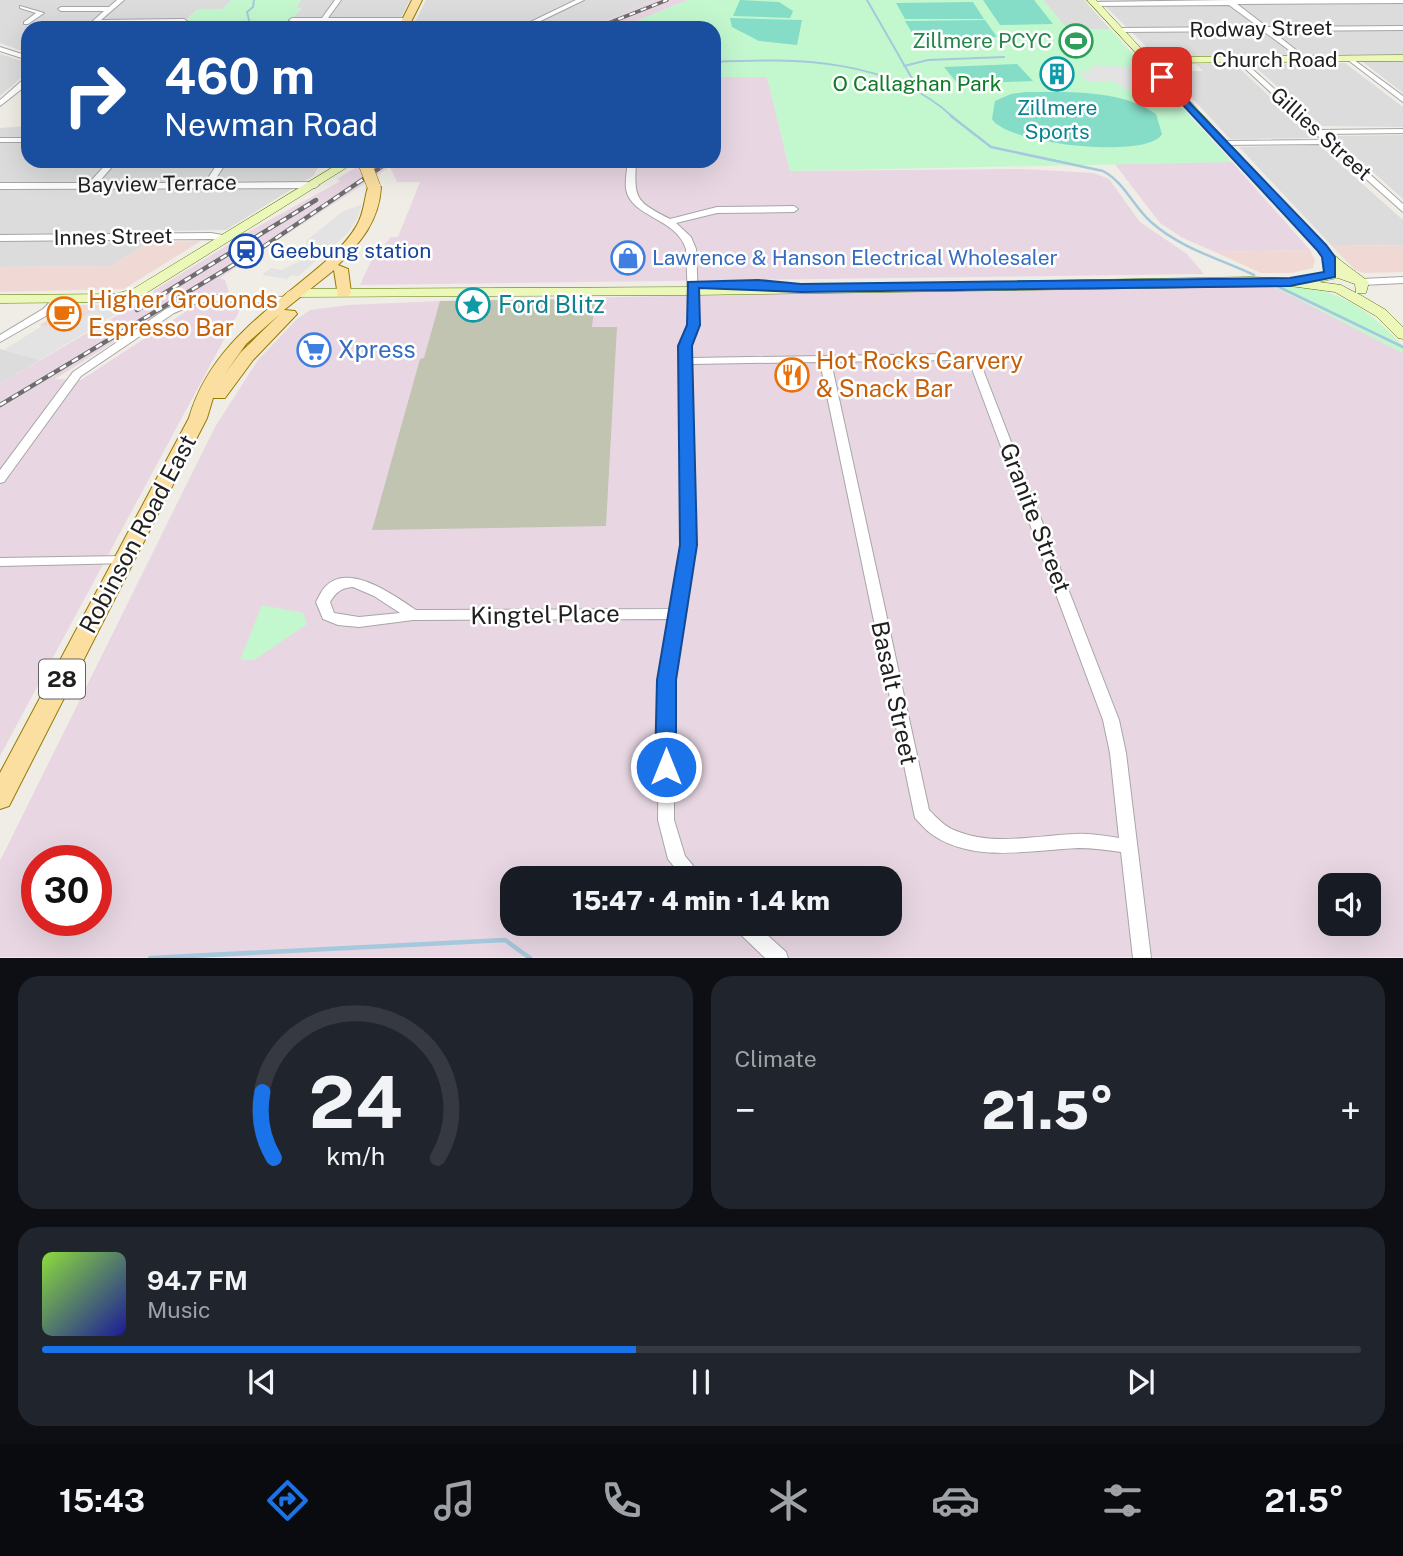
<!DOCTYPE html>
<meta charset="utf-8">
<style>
:root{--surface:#171b24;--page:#20242c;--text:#f1f3f6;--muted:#9ea1a6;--line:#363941;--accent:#1a73e8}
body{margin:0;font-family:"Public Sans",sans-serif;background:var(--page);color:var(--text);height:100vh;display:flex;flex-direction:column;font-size:26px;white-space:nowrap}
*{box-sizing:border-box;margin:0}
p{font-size:23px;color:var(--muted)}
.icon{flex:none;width:38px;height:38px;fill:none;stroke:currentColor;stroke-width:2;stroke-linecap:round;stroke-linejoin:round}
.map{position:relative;height:958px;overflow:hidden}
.panel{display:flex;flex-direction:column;gap:18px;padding:18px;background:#0d0f14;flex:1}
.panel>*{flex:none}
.top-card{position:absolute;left:21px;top:21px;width:700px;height:147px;border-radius:21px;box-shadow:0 7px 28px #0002;background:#1a4fa0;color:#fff;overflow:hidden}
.fabs{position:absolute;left:1318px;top:873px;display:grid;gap:14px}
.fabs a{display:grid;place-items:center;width:63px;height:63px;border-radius:14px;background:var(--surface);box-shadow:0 7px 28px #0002;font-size:35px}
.speed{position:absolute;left:21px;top:845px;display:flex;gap:14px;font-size:35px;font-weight:700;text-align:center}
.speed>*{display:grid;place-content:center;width:91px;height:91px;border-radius:50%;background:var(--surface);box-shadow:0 7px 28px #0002;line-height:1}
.speed .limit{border:10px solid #d22;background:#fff;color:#111}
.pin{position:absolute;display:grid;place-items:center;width:60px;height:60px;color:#fff;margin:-30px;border-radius:14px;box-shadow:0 4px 10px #0006}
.me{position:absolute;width:77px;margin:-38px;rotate:0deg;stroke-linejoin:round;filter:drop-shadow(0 0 5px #0008)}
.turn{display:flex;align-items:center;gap:24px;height:147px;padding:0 28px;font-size:32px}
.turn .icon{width:91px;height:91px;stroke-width:2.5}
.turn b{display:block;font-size:49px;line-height:60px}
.big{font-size:52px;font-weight:800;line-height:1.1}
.panel .tile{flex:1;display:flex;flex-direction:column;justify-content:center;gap:10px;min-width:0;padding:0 24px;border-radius:21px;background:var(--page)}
.panel .dial{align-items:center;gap:0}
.dial svg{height:182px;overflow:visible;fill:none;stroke:var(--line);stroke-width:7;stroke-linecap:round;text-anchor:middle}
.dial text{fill:var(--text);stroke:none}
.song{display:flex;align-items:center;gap:21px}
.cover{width:84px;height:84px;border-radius:10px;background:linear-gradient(135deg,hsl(90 70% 55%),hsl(240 70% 35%))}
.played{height:7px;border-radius:4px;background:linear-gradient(90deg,var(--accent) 45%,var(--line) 45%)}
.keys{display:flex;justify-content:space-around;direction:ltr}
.heat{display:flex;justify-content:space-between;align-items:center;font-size:38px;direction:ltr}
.panel .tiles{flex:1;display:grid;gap:18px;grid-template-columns:1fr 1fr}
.tile:last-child{grid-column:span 2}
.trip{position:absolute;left:500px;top:866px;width:402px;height:70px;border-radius:21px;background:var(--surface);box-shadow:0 7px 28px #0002;font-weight:800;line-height:70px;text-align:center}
.menu{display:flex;height:112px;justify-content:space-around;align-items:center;background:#090b0e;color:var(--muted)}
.menu .icon{width:49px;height:49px}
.menu .active{color:var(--accent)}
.menu b{font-size:32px;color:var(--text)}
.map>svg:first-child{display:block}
.residential{fill:#dddcdc}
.commercial{fill:#f0d9d5}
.industrial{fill:#e8d7e3;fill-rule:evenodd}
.construction{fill:#c1c4b1}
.park{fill:#c3f8cf}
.pitch{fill:#85dcc7}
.parking{fill:#e3e3e3}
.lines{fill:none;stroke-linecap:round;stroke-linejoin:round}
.stream-far2{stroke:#a6c8dc;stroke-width:2}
.stream-far1{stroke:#a6c8dc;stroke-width:2.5}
.stream{stroke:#a6c8dc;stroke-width:4.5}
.street-casing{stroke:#a6a6a6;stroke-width:2}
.secondary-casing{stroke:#597407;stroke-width:1}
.primary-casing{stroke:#967a04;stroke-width:2}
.street{fill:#fff;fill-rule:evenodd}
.secondary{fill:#ecf8ba;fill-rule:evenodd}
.primary{fill:#fadfa0;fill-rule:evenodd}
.rail-far1-casing{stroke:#6d6d6d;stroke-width:3.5}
.rail-casing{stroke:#6d6d6d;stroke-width:4.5}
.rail-far1{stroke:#fff;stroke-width:2;stroke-dasharray:6;stroke-linecap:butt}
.rail{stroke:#fff;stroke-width:2.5;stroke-dasharray:7;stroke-linecap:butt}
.primary-bridge-casing{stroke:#967a04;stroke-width:14;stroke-linecap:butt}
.primary-bridge{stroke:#fadfa0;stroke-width:13}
.route{fill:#1a73e8;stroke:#114b97;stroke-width:2}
.labels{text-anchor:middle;stroke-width:5;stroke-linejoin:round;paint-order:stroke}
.far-street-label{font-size:21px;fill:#1f1f1f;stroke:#fff}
.far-leisure-label{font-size:21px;fill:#27864d;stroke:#fff;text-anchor:end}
.far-park-label{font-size:21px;fill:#0e7b26;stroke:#fff}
.far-culture-label{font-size:21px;fill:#0d838f;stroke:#fff}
.far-transit-label{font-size:21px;fill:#164399;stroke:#fff;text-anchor:start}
.far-shop-label{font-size:21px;fill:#366cbe;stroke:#fff;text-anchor:start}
.shield{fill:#fff;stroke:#626262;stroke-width:2}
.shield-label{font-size:23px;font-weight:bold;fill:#1f1f1f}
.food-label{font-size:24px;fill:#c56008;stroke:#fff;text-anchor:start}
.culture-label{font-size:24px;fill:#0d838f;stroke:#fff;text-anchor:start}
.shop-label{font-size:24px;fill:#366cbe;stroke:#fff;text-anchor:start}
.street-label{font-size:24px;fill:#1f1f1f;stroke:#fff}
</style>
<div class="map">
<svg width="1403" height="958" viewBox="0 0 1403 958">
<rect width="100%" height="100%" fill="#efede5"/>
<g class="residential">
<polygon points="0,0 232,0 223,9 198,9 187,19 170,19 162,28 28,28 28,53 0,43"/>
<polygon points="301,0 410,0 395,28 290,28 294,23 289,22 301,9 295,8"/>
<polygon points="426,0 654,0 587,28 412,28"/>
<polygon points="1043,0 1084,0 1110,29 1067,29"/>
<polygon points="1099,0 1403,0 1403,55 1157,57"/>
<polygon points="0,54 28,63 28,72 0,96"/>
<polygon points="1363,62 1403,62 1403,93"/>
<polygon points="1228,63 1236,65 1314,138 1230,139 1167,71 1203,71 1196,64"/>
<polygon points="1345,63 1403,107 1403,127 1322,126 1252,64"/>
<polygon points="28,126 28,161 322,161 313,176 226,230 160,231 151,242 110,266 0,267 0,128"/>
<polygon points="1403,135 1403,199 1334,137 1336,136"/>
<polygon points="1319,145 1403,220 1403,245 1332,246 1239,147"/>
<polygon points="0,349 40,360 0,384"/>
</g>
<g class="commercial">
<polygon points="201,241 124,289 0,292 0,267 110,266 151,242"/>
<polygon points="1403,245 1403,272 1363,273 1355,270 1332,246"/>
<polygon points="1310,250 1315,260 1313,268 1292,273 1261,273 1215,252"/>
<polygon points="74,305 103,305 61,331 39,325"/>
</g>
<g class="industrial">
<polygon points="654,0 688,0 619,28 587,28"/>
<polygon points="767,76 790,171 1023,169 1094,173 1109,179 1140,222 1187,254 1204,274 360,285 372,259 391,237 398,237 420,182 397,182 390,167 220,278 225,280 229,292 173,305 55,379 81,380 196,305 233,303 242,306 0,756 0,384 155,293 153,291 257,227 337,183 340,181 337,179 367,161 714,161 714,77"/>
<polygon points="1232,162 1310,250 1215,252 1183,238 1160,223 1114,163"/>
<path d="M 1267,283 L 1403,353 L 1403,957 L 0,957 L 0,861 L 215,427 L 258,360 L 297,319 L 310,310 L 349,305 L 440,301 ZM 37,861 L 96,861 L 96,920 L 37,920 ZM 513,878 L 891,878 L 891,924 L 513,924 ZM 1330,886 L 1368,886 L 1368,924 L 1330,924 Z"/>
</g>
<polygon class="construction" points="595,299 592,327 617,327 606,526 372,530 420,359 424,358 440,301"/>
<g class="park">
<polygon points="232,0 301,0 295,7 301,8 290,22 294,22 290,28 162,28 166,24 183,24 198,9 223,9"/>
<polygon points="688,0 1043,0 1067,29 1110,29 1232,162 790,171 767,77 714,77 714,28 619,28"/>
<path d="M 1271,285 C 1332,285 1362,303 1403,346 L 1403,353 Z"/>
<polygon points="262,605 303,613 307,624 254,660 240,660"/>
</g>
<g class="pitch">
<polygon points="740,0 779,2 793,11 790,18 733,16"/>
<polygon points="983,0 1034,0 1053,24 1000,25"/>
<polygon points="973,2 984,19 905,19 896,3"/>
<polygon points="730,18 802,20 797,45 759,41 732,27"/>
<polygon points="985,20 997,37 915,38 905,21"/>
<polygon points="1017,64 1033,81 958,84 944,67"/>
<path d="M 1026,92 C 1066,92 1122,89 1156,114 L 1162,134 C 1148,160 1006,144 992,119 L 995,101 L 1011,94 Z"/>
</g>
<g class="parking">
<polygon points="1093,66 1138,67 1155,87 1126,89 1113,81 1088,82 1080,72 1092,72 1090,68"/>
<polygon points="362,204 357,219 346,235 298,276 291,275 287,279 262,275 271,268 281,270 304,259 311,246 307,247 306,241 342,212"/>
<polygon points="103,305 129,306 40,360 4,350 42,326 61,331"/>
</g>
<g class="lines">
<g class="stream-far2">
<polyline points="867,0 918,89"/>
<polyline points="251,28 247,12 253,7 254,0"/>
<path d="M 714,62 C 797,58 889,58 953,117"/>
<polyline points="904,66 928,60 1004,57"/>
</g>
<g class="stream-far1">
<path d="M 951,116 L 991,147 L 1103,171 C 1125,183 1133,206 1151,222 C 1180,248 1220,259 1254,275"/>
<polyline points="1279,287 1403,347"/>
</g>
<polyline class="stream" points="150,958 505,940 530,958"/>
<defs>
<g id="street">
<polygon points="117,0 124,0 101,20 184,19 187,21 184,23 97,24 92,28 85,28 104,11 61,11 58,9 61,7 109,7"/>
<polygon points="335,0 341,0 328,18 407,18 410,20 407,22 292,22 289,20 292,18 322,18"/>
<polygon points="576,0 584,0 526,28 518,28"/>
<polygon points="1230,0 1403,0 1403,3 1237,4 1267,27 1403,26 1403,30 1272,31 1306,58 1307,59 1304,61 1263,31 1119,32 1116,30 1119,28 1259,27 1229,5 1095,6 1092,4 1095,2"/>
<polygon points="20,6 44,13 28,24 24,24 24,22 36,13 20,8"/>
<polygon points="0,47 28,56 28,60 0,51"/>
<polygon points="1350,57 1403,96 1403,102 1348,60 1347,59"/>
<polygon points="1237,59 1241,59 1320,130 1403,129 1403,133 1325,134 1403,204 1403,212 1327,144 1221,145 1220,143 1224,141 1322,140 1237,61"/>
<polygon points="25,78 28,78 28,84 0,106 0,100"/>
<rect x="0" y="138" width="28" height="4"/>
<polygon points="109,161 117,161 98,183 205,183 219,161 227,161 213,183 315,182 319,185 315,188 0,189 0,183 89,183"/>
<path d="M 628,161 L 636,161 C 634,199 635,201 670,219 L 717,207 L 794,206 L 798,209 L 794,212 L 717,213 L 676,223 L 691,237 L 696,249 L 699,322 L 690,346 L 691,358 L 950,354 L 969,358 L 982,367 L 1119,720 L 1126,753 L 1151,958 L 1133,958 L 1121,852 C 1107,850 1092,848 1078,848 C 1030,850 972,864 930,833 C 925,829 920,823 915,818 L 820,362 L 691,364 L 696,545 L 674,680 L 674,820 L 685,856 L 699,873 L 701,878 L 683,878 L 668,859 L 658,820 L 660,680 L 670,619 L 413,620 L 359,627 L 338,625 L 323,619 L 316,602 C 319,597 321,591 325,587 C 348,561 395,596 416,610 L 672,609 L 682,545 L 680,346 L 689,322 L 686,249 C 676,217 631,218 626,189 C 625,180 627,170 628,161 ZM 950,360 L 962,363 L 972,369 L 1103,720 L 1110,753 L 1119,838 C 1105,836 1091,833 1076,834 C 1039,835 995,846 959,832 C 946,828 938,819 929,810 L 831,362 ZM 353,587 L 374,596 L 400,613 L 359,617 L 334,613 L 330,602 C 336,592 341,588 353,587 Z"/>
<polygon points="211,233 228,236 230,238 225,241 211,239 0,241 0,235"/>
<polygon points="1403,277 1403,283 1362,285 1357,282 1362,279"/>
<polygon points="60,295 65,298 51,313 0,342 0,335 43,309 56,296"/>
<polygon points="212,295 284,297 289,300 284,303 212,301 197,303 174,313 81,376 4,482 0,483 0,470 73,372 166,309 191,298"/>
<polygon points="124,556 129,557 131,560 129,563 0,566 0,558"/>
<polygon points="733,924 755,924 786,952 788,958 765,958 736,930"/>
</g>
<g id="secondary">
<path d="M 1087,0 L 1096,0 L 1149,57 L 1403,55 L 1403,61 L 1154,63 L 1333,254 C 1345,265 1358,273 1369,282 L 1366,293 L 1357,293 L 1386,310 L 1403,327 L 1403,339 L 1398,338 L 1376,316 L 1335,292 L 1290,286 L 693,295 L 293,297 L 286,293 L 293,289 L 693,287 L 1250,277 L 1298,279 L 1336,270 ZM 1338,278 L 1355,284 L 1356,293 L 1341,285 L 1319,282 Z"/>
<polygon points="343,161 357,161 143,295 115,302 0,303 0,295 115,294 133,289"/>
</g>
<g id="primary">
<polygon points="412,0 422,0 408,28 398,28"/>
<path d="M 369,184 L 381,187 C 379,221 361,242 338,265 L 348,269 L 351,293 L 348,296 L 338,296 L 334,270 L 284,310 L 295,311 L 297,314 L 253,360 L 225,398 L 213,398 L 207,418 L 9,806 L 0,809 L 0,773 L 189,418 C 209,350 261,315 313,272 C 329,259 347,243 357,225 C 365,211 364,197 369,184 ZM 280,314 L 241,352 L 224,375 L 246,344 Z"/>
</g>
</defs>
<use href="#street" class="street-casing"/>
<use href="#secondary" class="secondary-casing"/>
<use href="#primary" class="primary-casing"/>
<use href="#street" class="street"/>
<use href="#secondary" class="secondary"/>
<use href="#primary" class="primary"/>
<defs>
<polyline id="rail-far1" points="596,28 667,0"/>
<g id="rail">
<polyline points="137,310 316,200"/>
<polyline points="0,405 263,247 390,161"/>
</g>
</defs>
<use href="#rail-far1" class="rail-far1-casing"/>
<use href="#rail" class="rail-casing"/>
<use href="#rail-far1" class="rail-far1"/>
<use href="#rail" class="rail"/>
<defs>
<polyline id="primary-bridge" points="364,161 374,187"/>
</defs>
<use href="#primary-bridge" class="primary-bridge-casing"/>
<use href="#primary-bridge" class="primary-bridge"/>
</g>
<polygon class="route" points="1162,74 1326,245 1335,257 1335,277 1290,286 801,292 699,288 700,325 692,346 697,545 676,680 676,767 673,773 658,773 655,767 657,680 680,545 678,346 687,325 688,282 758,280 801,284 1290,278 1324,272 1322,257 1317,250 1159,79"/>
<defs>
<symbol id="stadium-ring" viewBox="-11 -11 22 22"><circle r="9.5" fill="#fff" stroke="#2e9e5b" stroke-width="1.5"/><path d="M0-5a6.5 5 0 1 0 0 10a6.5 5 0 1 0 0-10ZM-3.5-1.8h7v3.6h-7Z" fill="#2e9e5b"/></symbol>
<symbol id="building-ring" viewBox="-11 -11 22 22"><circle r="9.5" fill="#fff" stroke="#0f9aa8" stroke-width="1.5"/><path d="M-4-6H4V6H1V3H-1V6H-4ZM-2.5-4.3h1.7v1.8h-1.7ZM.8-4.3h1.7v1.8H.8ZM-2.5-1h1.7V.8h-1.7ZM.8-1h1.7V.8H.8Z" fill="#0f9aa8"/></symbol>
<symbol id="station-ring" viewBox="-11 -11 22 22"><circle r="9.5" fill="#fff" stroke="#1a4fb4" stroke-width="1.5"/><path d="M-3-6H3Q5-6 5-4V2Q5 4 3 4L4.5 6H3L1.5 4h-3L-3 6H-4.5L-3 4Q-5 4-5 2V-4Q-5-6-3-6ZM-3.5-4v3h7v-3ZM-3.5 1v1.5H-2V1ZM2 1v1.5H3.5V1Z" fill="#1a4fb4"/></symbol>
<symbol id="shop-ring" viewBox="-11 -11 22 22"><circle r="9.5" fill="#fff" stroke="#3f7fe0" stroke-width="1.5"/><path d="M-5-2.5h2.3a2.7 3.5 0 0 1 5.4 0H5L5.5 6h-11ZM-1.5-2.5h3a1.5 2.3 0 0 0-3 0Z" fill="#3f7fe0"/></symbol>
<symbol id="sight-ring" viewBox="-11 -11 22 22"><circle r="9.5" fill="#fff" stroke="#0f9aa8" stroke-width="1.5"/><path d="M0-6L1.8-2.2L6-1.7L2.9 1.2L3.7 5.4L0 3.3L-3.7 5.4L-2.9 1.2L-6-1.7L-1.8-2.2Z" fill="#0f9aa8"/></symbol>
<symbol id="cafe-ring" viewBox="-11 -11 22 22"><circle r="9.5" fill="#fff" stroke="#e8710a" stroke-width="1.5"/><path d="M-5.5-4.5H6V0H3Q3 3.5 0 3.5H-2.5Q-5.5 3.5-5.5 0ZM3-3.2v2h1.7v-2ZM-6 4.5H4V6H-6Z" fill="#e8710a"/></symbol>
<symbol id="supermarket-ring" viewBox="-11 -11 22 22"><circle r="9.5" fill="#fff" stroke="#3f7fe0" stroke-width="1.5"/><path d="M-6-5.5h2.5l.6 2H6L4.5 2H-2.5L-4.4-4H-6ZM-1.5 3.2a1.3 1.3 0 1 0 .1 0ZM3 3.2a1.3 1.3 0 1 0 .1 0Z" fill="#3f7fe0"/></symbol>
<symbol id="restaurant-ring" viewBox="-11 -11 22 22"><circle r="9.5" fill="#fff" stroke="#e8710a" stroke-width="1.5"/><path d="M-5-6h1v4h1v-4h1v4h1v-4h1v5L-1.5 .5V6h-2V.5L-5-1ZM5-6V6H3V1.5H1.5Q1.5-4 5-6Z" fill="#e8710a"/></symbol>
</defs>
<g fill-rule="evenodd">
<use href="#stadium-ring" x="1057" y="22" width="38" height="38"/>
<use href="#building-ring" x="1038" y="55" width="38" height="38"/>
<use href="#station-ring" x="227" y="232" width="38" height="38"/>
<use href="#shop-ring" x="609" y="239" width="38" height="38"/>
<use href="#sight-ring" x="454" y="286" width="38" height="38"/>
<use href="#cafe-ring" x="45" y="295" width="38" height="38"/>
<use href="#supermarket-ring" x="295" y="331" width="38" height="38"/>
<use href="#restaurant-ring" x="773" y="356" width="38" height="38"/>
</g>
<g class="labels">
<g class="far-street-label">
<text transform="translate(1261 29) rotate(-1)" y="7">Rodway Street</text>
<text x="1275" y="67">Church Road</text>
<text transform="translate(1321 134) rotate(42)" y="7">Gillies Street</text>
<text transform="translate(157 184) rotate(-1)" y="7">Bayview Terrace</text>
<text transform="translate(113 237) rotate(-1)" y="7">Innes Street</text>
</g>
<g class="far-leisure-label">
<text x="1052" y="48">Zillmere PCYC</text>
</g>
<g class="far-park-label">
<text x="917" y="91">O Callaghan Park</text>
</g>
<g class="far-culture-label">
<text x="1057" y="115">Zillmere<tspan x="1057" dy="24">Sports</tspan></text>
</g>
<g class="far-transit-label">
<text x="270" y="258">Geebung station</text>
</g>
<g class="far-shop-label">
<text x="652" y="265">Lawrence &amp; Hanson Electrical Wholesaler</text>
</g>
<rect class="shield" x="39" y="659.5" width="46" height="39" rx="5"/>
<g class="shield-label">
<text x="62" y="687">28</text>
</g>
<g class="food-label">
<text x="88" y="308">Higher Grouonds<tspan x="88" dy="28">Espresso Bar</tspan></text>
<text x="816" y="369">Hot Rocks Carvery<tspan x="816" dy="28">&amp; Snack Bar</tspan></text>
</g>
<g class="culture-label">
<text x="498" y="313">Ford Blitz</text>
</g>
<g class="shop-label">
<text x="338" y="358">Xpress</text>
</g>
<g class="street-label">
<text transform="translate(1035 518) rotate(69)" y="8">Granite Street</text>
<text transform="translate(138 534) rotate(-62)" y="8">Robinson Road East</text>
<text transform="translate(545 615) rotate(-1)" y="8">Kingtel Place</text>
<text transform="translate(894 693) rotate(78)" y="8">Basalt Street</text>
</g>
</g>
</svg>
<div class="fabs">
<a><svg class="icon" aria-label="sound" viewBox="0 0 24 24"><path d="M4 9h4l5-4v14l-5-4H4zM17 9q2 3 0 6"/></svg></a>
</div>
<div class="speed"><div class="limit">30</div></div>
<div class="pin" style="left:1162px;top:77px;background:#d93025"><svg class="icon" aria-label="arrive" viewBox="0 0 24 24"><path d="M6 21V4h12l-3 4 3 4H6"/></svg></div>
<svg class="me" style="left:666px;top:767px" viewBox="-20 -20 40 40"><circle r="17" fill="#1a73e8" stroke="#fff" stroke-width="3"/><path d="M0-11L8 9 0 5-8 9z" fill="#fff"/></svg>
<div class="trip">15:47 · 4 min · 1.4 km</div>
<div class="top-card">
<div class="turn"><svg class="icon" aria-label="right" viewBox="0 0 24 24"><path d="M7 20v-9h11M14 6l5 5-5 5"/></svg><div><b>460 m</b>Newman Road</div></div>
</div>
</div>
<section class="panel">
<div class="tiles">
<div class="tile dial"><svg viewBox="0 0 100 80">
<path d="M14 69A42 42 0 1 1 86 69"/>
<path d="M14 69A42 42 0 0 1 9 40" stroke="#1a73e8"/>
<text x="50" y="56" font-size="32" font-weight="700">24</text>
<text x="50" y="72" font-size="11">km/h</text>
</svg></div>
<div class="tile"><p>Climate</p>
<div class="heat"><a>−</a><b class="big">21.5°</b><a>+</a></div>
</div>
<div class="tile">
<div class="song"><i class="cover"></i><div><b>94.7 FM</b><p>Music</p></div></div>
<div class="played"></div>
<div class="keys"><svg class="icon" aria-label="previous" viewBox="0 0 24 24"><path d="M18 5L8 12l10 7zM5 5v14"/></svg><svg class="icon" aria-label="pause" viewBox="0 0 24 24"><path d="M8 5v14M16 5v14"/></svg><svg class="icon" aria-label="next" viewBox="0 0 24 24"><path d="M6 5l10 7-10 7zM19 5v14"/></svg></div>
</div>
</div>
</section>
<nav class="menu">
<b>15:43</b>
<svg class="icon active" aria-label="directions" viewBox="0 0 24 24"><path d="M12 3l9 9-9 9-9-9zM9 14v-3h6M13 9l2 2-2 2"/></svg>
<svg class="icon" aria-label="music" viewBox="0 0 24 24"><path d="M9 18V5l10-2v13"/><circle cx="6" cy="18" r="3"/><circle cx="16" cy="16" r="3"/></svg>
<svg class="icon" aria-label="phone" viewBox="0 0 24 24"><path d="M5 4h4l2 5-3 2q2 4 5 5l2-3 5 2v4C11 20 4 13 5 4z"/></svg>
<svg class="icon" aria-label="climate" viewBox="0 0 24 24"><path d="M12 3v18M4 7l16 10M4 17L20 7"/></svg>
<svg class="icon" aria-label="car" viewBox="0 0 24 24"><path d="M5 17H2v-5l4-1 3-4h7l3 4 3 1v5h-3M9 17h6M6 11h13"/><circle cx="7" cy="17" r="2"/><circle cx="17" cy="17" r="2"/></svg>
<svg class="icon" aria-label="filters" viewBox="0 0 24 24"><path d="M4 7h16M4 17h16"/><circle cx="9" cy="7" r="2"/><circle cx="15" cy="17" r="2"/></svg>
<b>21.5°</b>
</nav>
